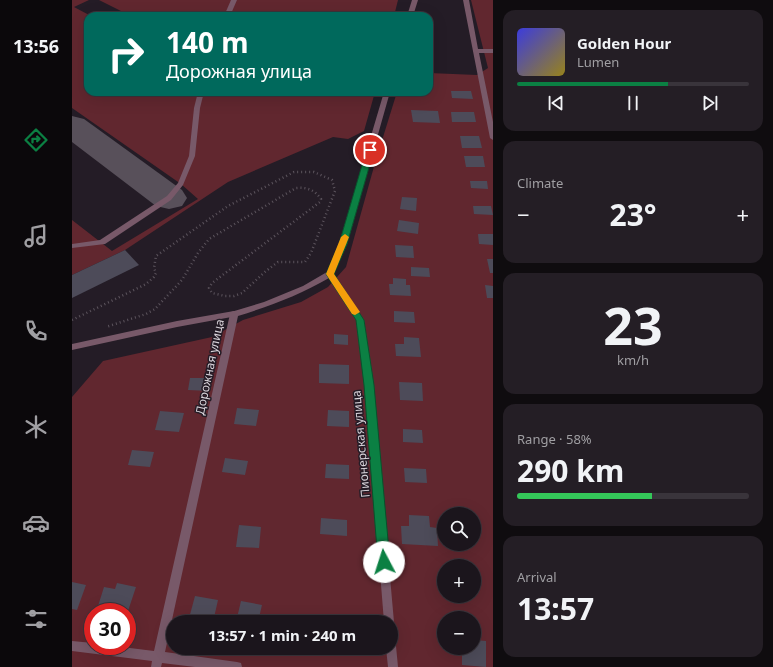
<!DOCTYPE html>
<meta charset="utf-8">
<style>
:root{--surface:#1b151c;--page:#241e25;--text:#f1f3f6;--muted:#a09fa3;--line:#39343b;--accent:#0b8043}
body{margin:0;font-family:"Noto Sans",sans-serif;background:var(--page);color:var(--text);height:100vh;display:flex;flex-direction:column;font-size:15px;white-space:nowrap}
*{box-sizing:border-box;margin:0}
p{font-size:13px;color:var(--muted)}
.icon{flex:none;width:22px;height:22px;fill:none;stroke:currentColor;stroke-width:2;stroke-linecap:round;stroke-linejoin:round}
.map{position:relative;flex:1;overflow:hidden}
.drawer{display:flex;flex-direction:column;gap:10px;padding:10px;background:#0f0c0f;width:280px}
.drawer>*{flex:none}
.hud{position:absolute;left:12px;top:12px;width:349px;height:84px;border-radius:12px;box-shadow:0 4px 16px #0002,0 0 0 1px var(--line);background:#00695c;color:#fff;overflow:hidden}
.buttons{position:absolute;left:365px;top:507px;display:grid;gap:8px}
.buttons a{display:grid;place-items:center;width:44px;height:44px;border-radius:50%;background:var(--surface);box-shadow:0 4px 16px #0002,0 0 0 1px var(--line);font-size:20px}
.speed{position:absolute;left:12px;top:603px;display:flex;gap:8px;font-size:20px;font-weight:700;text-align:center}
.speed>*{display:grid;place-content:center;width:52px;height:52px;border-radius:50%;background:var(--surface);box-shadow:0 4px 16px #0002,0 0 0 1px var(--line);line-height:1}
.speed .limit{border:6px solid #d22;background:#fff;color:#111}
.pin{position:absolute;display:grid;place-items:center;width:34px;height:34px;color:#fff;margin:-17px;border:2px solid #fff;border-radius:50%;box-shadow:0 1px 4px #0007}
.me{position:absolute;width:44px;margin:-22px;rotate:355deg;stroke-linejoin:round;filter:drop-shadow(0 0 3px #0008)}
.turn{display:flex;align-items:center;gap:14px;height:84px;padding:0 16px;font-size:18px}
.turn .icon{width:52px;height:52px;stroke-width:2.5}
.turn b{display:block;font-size:28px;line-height:34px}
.big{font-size:30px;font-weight:700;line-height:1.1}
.drawer .card{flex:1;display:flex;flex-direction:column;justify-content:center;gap:6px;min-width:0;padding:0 14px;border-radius:12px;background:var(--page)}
.drawer .dial{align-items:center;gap:0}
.dial b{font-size:52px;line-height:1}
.song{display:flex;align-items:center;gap:12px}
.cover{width:48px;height:48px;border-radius:6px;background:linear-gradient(135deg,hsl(240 70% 55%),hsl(50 70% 35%))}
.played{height:4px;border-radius:2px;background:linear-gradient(90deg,var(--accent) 65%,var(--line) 65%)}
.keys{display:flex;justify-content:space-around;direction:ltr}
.heat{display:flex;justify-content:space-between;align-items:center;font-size:22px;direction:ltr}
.charge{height:6px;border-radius:3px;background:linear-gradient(90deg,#34c759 58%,var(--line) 0)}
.trip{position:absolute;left:94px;top:615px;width:232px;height:40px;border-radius:20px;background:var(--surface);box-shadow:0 4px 16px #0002,0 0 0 1px var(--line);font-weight:700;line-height:40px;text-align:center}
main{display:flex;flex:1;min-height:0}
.tab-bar{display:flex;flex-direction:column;width:72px;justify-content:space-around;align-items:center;background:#0b080b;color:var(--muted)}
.tab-bar .icon{width:28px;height:28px}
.tab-bar .current{color:var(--accent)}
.tab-bar b{font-size:18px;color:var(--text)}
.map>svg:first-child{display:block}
.green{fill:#61272f;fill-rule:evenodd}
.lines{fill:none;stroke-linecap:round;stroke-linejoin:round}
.taxiway{fill:#58505a;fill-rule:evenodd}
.building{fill:#4d4b59}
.path{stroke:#5c545d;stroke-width:2.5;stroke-dasharray:1 3;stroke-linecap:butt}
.lane{fill:#785969;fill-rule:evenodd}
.street{fill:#785969;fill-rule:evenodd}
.route{fill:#0b8043;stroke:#07532c}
.slow{fill:#f59e0b}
.labels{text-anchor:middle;stroke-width:3;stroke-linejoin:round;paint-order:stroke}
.street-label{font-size:12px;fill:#d8d2d9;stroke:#241c26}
</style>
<main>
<nav class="tab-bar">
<b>13:56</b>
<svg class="icon current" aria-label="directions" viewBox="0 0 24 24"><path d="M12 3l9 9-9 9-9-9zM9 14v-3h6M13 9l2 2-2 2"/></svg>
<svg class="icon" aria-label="music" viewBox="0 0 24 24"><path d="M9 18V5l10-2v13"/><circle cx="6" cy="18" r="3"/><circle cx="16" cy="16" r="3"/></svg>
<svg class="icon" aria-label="phone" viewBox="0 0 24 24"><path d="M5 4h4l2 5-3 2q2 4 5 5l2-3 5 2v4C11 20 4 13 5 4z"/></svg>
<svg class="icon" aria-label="climate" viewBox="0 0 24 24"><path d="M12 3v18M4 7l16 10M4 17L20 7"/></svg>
<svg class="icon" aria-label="car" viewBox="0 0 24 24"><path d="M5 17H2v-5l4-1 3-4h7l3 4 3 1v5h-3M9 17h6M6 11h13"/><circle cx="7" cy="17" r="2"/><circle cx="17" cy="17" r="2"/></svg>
<svg class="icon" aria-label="filters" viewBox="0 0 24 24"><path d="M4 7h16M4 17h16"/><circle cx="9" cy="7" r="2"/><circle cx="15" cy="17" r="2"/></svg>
</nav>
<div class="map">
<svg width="421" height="667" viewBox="0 0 421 667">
<rect width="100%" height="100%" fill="#241c26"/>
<g class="green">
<polygon points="0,0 17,0 2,7 19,16 16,16 16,92 303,92 292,131 276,139 261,137 156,182 53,250 0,275 0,220 40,251 126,199 109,184 0,108"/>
<polygon points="27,0 326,0 322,16 59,16"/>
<path d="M 399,0 L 421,0 L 421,667 L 0,667 L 0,397 L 31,361 L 140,337 L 171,320 L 229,302 L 256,287 L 274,267 L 303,163 L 325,92 L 357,92 L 357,73 L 405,75 L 416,68 ZM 372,514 L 402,514 L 402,544 L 372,544 ZM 372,566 L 402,566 L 402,596 L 372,596 ZM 21,612 L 55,612 L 55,646 L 21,646 ZM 372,618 L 402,618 L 402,648 L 372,648 ZM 101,622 L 319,622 L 319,648 L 101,648 Z"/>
</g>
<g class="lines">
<polygon class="taxiway" points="0,116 12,119 110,190 115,198 110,206 97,209 84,206 0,142"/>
</g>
<g class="building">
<polygon points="379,91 399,91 401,99 380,98"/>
<polygon points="339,110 366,111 368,123 341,122"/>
<polygon points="379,112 402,112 404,122 380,122"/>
<polygon points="388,136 407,136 410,148 390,148"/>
<polygon points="392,156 411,156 413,167 394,167"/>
<polygon points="398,181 415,181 416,189 399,188"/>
<polygon points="330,197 345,198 344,211 328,209"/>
<polygon points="401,206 419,206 421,215 402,214"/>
<polygon points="327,220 347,223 346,234 325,231"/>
<polygon points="406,234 421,234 421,245 407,244"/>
<polygon points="323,245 341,246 342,258 324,257"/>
<polygon points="53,250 67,265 0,298 0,275"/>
<polygon points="415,259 421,259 421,273 418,273"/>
<polygon points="339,267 357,268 358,277 339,276"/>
<polygon points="321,278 334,279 334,285 338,285 339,296 318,295 317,284 321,284"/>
<polygon points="413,285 421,286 421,298 415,298"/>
<polygon points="322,311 342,312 343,323 322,322"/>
<polygon points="262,334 276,335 276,345 262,344"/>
<polygon points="332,337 347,338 349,357 324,356 323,344 332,344"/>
<polygon points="247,364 277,365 277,384 247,383"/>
<polygon points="118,378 139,378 138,391 116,390"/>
<polygon points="327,382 350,383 351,401 328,400"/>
<polygon points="165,408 187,410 184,426 162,424"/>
<polygon points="256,410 277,411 277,427 255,426"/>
<polygon points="88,411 112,413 107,432 83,430"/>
<polygon points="331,429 350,430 351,443 331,442"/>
<polygon points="60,450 82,452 78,467 56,465"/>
<polygon points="153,458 176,461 173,475 150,472"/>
<polygon points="254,464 277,465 277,479 253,478"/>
<polygon points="332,468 354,469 355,483 333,482"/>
<polygon points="337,515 357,516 358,527 365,528 366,546 330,544 329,526 337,526"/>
<polygon points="249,518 275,520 275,536 248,534"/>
<polygon points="167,525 189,527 187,548 164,547"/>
<polygon points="0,582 14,585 5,610 0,609"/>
<polygon points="45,583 64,587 56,611 26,606 32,587 43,589"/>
<polygon points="123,596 146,600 141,622 116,622"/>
<polygon points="169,601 190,605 186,622 164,622"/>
<polygon points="240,615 275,621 275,622 238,622"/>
<polygon points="402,640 414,641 414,667 390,665 390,648 402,648"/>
</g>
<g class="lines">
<path class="path" d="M 0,320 L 74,284 L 82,277 L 84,273 L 82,268 L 84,256 L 156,206 L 222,172 L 242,172 L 260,180 L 263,191 L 239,253 L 233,262 L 206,262 L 194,271 L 170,293 L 162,296 L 153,296 L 140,293 L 137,288 L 140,283 L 248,202 L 249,199 C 243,190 235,187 224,188 L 137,239 L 126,253 L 110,280 L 83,309 L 74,314 L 34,327"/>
<g class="lane">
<polygon points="159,0 165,0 158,16 152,16"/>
<polygon points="126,92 132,92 128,108 123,156 111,185 99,200 33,244 0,248 0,244 28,240 95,196 106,183 117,156 122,108"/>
<polygon points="162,311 165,312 166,314 165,316 105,327 0,350 0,344 105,321"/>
</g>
<g class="street">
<polygon points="340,0 346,0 341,16 335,16"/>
<polygon points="391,0 397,0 406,49 421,49 421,53 407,53 421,122 421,140 418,138"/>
<path d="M 312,92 L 318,92 L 275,244 L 262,274 L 292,320 L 301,385 L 322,622 L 321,626 L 319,626 L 319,622 L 312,622 L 293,385 L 284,320 L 257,278 C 228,295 198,306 166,316 L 93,652 L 165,662 L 169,663 L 170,667 L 123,667 L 90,663 L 89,667 L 79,667 L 80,661 L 0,651 L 0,641 L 21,643 L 21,646 L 42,646 L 82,651 L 158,314 L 159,312 L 192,302 L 231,286 L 255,272 L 267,244 Z"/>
<polygon points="319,641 323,642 324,646 326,667 316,667 314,648 319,648"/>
</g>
</g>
<polygon class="route" points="295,148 300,148 302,150 275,244 262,274 292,320 302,385 318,562 316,566 312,568 308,566 306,562 292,385 284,320 254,274 267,244"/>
<polygon class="slow" points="273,234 277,237 262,274 288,312 283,315 280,314 254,274 269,237"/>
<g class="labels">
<g class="street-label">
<text transform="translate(138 367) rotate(-78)" y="4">Дорожная улица</text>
<text transform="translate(289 444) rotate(-95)" y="4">Пионерская улица</text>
</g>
</g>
</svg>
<div class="buttons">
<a><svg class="icon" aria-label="search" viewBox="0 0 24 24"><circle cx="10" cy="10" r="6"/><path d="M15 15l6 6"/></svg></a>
<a>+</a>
<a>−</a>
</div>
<div class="speed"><div class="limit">30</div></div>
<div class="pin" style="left:298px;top:150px;background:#d93025"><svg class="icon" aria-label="arrive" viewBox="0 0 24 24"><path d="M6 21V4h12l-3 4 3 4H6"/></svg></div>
<svg class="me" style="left:312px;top:562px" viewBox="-20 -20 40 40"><circle r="19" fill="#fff"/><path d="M0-13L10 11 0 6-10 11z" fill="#0b8043"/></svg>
<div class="trip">13:57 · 1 min · 240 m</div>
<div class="hud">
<div class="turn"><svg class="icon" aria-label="right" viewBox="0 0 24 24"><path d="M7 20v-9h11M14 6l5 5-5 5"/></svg><div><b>140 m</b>Дорожная улица</div></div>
</div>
</div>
<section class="drawer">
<div class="card">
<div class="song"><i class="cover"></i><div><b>Golden Hour</b><p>Lumen</p></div></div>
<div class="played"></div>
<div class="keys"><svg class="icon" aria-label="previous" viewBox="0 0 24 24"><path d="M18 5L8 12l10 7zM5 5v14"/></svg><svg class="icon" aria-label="pause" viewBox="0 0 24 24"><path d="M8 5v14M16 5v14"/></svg><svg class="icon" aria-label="next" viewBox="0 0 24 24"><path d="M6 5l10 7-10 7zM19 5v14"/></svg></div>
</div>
<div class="card"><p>Climate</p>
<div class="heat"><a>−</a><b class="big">23°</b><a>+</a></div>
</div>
<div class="card dial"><b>23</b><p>km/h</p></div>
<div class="card"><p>Range · 58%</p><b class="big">290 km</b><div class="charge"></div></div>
<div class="card"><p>Arrival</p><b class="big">13:57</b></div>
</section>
</main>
